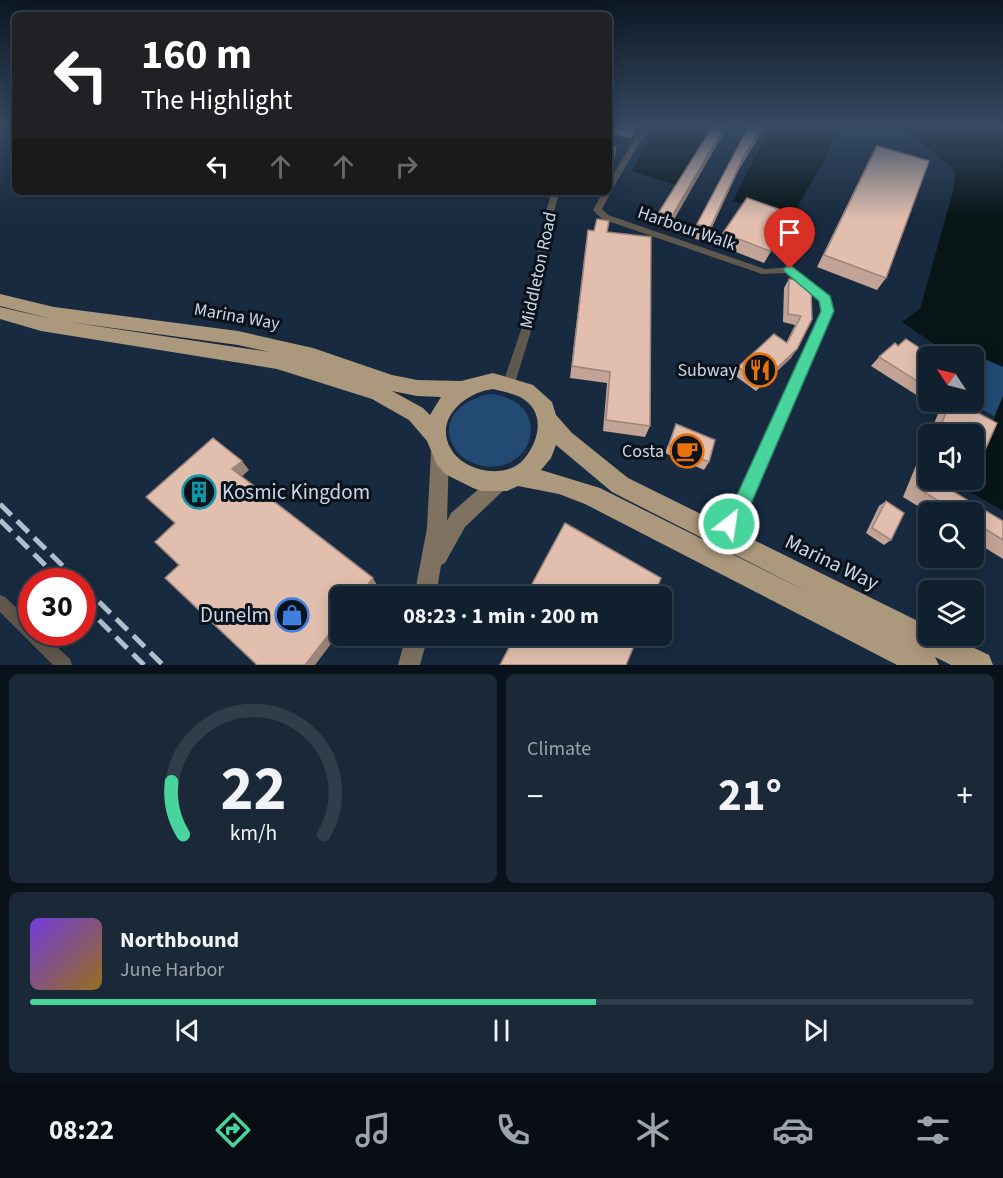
<!DOCTYPE html>
<meta charset="utf-8">
<style>
:root{--surface:#11202f;--page:#1a2837;--text:#f1f3f6;--muted:#9ca3aa;--line:#303e4b;--accent:#48d49d}
body{margin:0;font-family:"Source Sans 3",sans-serif;background:var(--page);color:var(--text);height:100vh;display:flex;flex-direction:column;font-size:22px;white-space:nowrap}
*{box-sizing:border-box;margin:0}
p{font-size:20px;color:var(--muted)}
.icon{flex:none;width:33px;height:33px;fill:none;stroke:currentColor;stroke-width:2;stroke-linecap:round;stroke-linejoin:round}
.map{position:relative;height:665px;overflow:hidden}
.sheet{display:flex;flex-direction:column;gap:9px;padding:9px;background:#09121a;flex:1}
.sheet>*{flex:none}
.top-card{position:absolute;left:12px;top:12px;width:600px;height:183px;border-radius:9px;box-shadow:0 3px 15px #0003,0 0 0 2px var(--line);background:#202124;color:#fff;overflow:hidden}
.needle{width:39px;rotate:305deg}
.tools{position:absolute;left:918px;top:346px;display:grid;gap:12px}
.tools a{display:grid;place-items:center;width:66px;height:66px;border-radius:9px;background:var(--surface);box-shadow:0 3px 15px #0003,0 0 0 2px var(--line);font-size:30px}
.speed{position:absolute;left:18px;top:568px;display:flex;gap:12px;font-size:30px;font-weight:700;text-align:center}
.speed>*{display:grid;place-content:center;width:78px;height:78px;border-radius:50%;background:var(--surface);box-shadow:0 3px 15px #0003,0 0 0 2px var(--line);line-height:1}
.speed .limit{border:9px solid #d22;background:#fff;color:#111}
.pin{position:absolute;display:grid;place-items:center;width:51px;height:51px;color:#fff;margin:-62px -26px;border-radius:50% 50% 50% 0;rotate:-45deg;box-shadow:0 0 6px #0007}
.pin .icon{rotate:45deg}
.me{position:absolute;width:66px;margin:-33px;rotate:30deg;stroke-linejoin:round;filter:drop-shadow(0 0 4px #0008)}
.turn{display:flex;align-items:center;gap:21px;height:126px;padding:0 30px;font-size:27px}
.turn .icon{width:78px;height:78px;stroke-width:2.5}
.turn b{display:block;font-size:42px;line-height:51px}
.lanes{display:flex;align-items:center;height:57px;padding:0 30px;background:#0003;justify-content:center;gap:30px;direction:ltr}
.lanes .off{opacity:.35}
.big{font-size:45px;font-weight:700;line-height:1.1}
.sheet .tile{flex:1;display:flex;flex-direction:column;justify-content:center;gap:9px;min-width:0;padding:0 21px;border-radius:9px;background:var(--page)}
.sheet .dial{align-items:center;gap:0}
.dial svg{height:156px;overflow:visible;fill:none;stroke:var(--line);stroke-width:7;stroke-linecap:round;text-anchor:middle}
.dial text{fill:var(--text);stroke:none}
.song{display:flex;align-items:center;gap:18px}
.cover{width:72px;height:72px;border-radius:9px;background:linear-gradient(135deg,hsl(260 70% 55%),hsl(40 70% 35%))}
.played{height:6px;border-radius:3px;background:linear-gradient(90deg,var(--accent) 60%,var(--line) 60%)}
.keys{display:flex;justify-content:space-around;direction:ltr}
.heat{display:flex;justify-content:space-between;align-items:center;font-size:33px;direction:ltr}
.sheet .tiles{flex:1;display:grid;gap:9px;grid-template-columns:1fr 1fr}
.tile:last-child{grid-column:span 2}
.trip{position:absolute;left:330px;top:586px;width:342px;height:60px;border-radius:9px;background:var(--surface);box-shadow:0 3px 15px #0003,0 0 0 2px var(--line);font-weight:700;line-height:60px;text-align:center}
.tab-bar{display:flex;height:96px;justify-content:space-around;align-items:center;background:#070d13;color:var(--muted)}
.tab-bar .icon{width:42px;height:42px}
.tab-bar .selected{color:var(--accent)}
.tab-bar b{font-size:27px;color:var(--text)}
.map>svg:first-child{display:block}
.green{fill:#224a73}
.water{fill:#081517}
.lines{fill:none;stroke-linecap:round;stroke-linejoin:round}
.street{fill:#60584d;fill-rule:evenodd}
.secondary{fill:#7f7260;fill-rule:evenodd}
.highway{fill:#ac987c;fill-rule:evenodd}
.rail{stroke:#b1becc;stroke-width:5;stroke-dasharray:16 8;stroke-linecap:butt}
.wall{fill:#c2a396}
.shaded-wall{fill:#9e857a}
.building{fill:#e1beae;stroke:#9e857a;stroke-width:1.5}
.route{fill:#48d49d;stroke:#2f8a66;stroke-width:1.5}
.labels{text-anchor:middle;stroke-width:6;stroke-linejoin:round;paint-order:stroke}
.street-label{font-size:18px;fill:#cbd7e4;stroke:#0a121b}
.poi-label{font-size:18px;fill:#cbd7e4;stroke:#0a121b;text-anchor:end}
.near-poi-label{font-size:21px;fill:#cbd7e4;stroke:#0a121b;text-anchor:start}
.near-street-label{font-size:21px;fill:#cbd7e4;stroke:#0a121b}
</style>
<div class="map">
<svg width="1003" height="665" viewBox="0 0 1003 665">
<rect width="100%" height="100%" fill="#172a3f"/>
<g class="green">
<polygon points="983,358 1003,367 1003,396 994,416 969,402 974,402 974,367"/>
<path d="M 491,394 C 557,402 533,479 479,465 C 470,462 462,458 456,450 C 435,420 464,398 491,394 Z"/>
</g>
<g class="water">
<polygon points="658,126 713,126 676,185 631,171"/>
<polygon points="743,126 839,126 826,157 791,218 733,201 767,133"/>
<polygon points="900,126 1003,126 1003,367 983,358 974,367 974,357 953,357 902,322 920,309 953,191 956,171"/>
<polygon points="1003,396 1003,511 967,490 971,480 974,480 974,472"/>
</g>
<g class="lines">
<g class="street">
<polygon points="643,126 650,126 613,188 610,190 611,192 602,209 608,215 765,269 793,267 833,303 833,311 739,526 713,540 708,538 706,533 708,528 729,516 823,311 823,304 788,273 762,274 602,219 593,210 603,192 609,192 609,181"/>
<polygon points="552,192 560,192 553,214 535,318 515,383 513,386 509,388 505,386 503,383 525,318 545,214"/>
<polygon points="0,595 5,597 32,622 32,633 42,633 70,659 72,665 53,665 0,612"/>
</g>
<g class="secondary">
<polygon points="440,444 446,446 449,452 447,521 451,513 495,475 501,472 507,475 510,481 507,487 465,527 445,563 441,565 436,597 414,597 427,528 431,452 434,446"/>
<polygon points="406,636 428,636 420,665 398,665"/>
</g>
<path class="highway" d="M 0,294 L 54,307 L 238,331 L 313,348 L 392,375 L 417,380 L 461,381 L 493,373 L 533,385 L 552,402 L 556,415 L 572,433 L 628,478 L 928,626 L 928,636 L 949,636 L 989,655 L 993,665 L 951,665 L 935,657 L 939,665 L 897,665 L 585,504 L 559,494 L 518,486 L 507,491 L 481,491 L 473,488 L 445,474 L 437,465 L 427,441 L 409,420 L 372,399 L 277,369 L 41,331 L 0,319 L 0,307 L 52,319 L 0,306 ZM 69,322 L 238,345 L 270,352 ZM 493,389 C 501,391 512,393 520,397 C 546,411 540,440 524,459 C 506,480 464,472 451,449 C 433,419 466,392 493,389 ZM 392,391 L 417,396 L 441,397 L 430,415 L 423,408 ZM 556,445 L 612,492 L 808,592 L 600,488 L 541,470 L 551,458 Z"/>
<g class="rail">
<polyline points="0,504 79,582"/>
<polyline points="0,520 62,582"/>
<polyline points="82,585 163,665"/>
<polyline points="82,603 144,665"/>
</g>
</g>
<g class="wall">
<polygon points="614,126 638,126 631,138 613,134"/>
<polygon points="760,135 738,171 705,242 693,238 697,224"/>
<polygon points="708,136 668,230 656,226 659,212"/>
<polygon points="877,146 886,278 877,290 817,267 870,158"/>
<polygon points="786,226 764,263 718,245 723,233"/>
<polygon points="607,232 650,426 645,437 603,431 607,383 570,378 586,243"/>
<polygon points="789,279 811,290 791,358 756,391 734,375 738,367 786,343 795,325 783,322 784,288"/>
<polygon points="898,346 919,352 928,358 929,403 871,366 879,357"/>
<polygon points="950,403 976,412 986,448 974,457 974,435 929,435 938,414"/>
<polygon points="676,424 709,462 704,470 665,453"/>
<polygon points="928,436 928,480 947,488 1003,521 1003,559 974,541 974,513 929,513 903,497"/>
<polygon points="886,501 891,540 884,545 866,533 879,506"/>
</g>
<g class="shaded-wall">
<polygon points="634,126 638,126 631,138 633,129"/>
<polygon points="725,126 728,126 668,230 672,216"/>
<polygon points="762,126 763,126 760,135 738,171 705,242 710,228 743,158"/>
<polygon points="616,148 615,157 609,166 609,159"/>
<polygon points="792,214 786,226 764,263 770,251"/>
<polygon points="797,349 791,358 756,391 761,383"/>
<polygon points="242,461 249,470 240,478 232,469"/>
<polygon points="373,578 377,585 368,597 358,597"/>
<polygon points="340,620 340,632 315,665 305,665"/>
</g>
<g class="building">
<polygon points="621,126 634,126 633,129"/>
<polygon points="713,126 725,126 672,216 659,212"/>
<polygon points="749,126 762,126 743,158 710,228 697,224"/>
<polygon points="609,146 616,148 609,159"/>
<polygon points="877,146 929,161 886,278 824,255"/>
<polygon points="747,198 792,214 770,251 723,233"/>
<polygon points="597,219 609,221 607,232 651,237 650,426 606,420 610,372 572,366 588,230 594,231"/>
<polygon points="789,279 806,281 811,290 812,319 797,349 761,383 738,367 774,334 787,343 801,316 788,314"/>
<polygon points="906,339 921,349 919,352 928,358 928,388 879,357 895,343 898,346"/>
<polygon points="952,402 968,402 978,408 976,412 997,423 986,448 974,441 974,435 937,435 950,403"/>
<polygon points="676,424 715,440 709,462 669,445"/>
<polygon points="213,438 242,461 232,469 373,578 358,597 340,597 340,620 305,665 257,665 165,578 179,565 155,542 175,523 146,497"/>
<polygon points="928,456 928,480 950,480 947,488 1003,521 1003,540 974,522 974,513 958,513 916,487"/>
<polygon points="886,501 904,513 891,540 872,528"/>
<polygon points="565,523 661,578 653,597 525,597"/>
<polygon points="515,636 638,636 626,665 500,665"/>
</g>
<linearGradient id="sky" x2="0" y2="1"><stop stop-color="#0d1723"/><stop offset="0.58" stop-color="#364a63"/><stop offset="1" stop-color="#364a63" stop-opacity="0"/></linearGradient>
<rect width="1003" height="219" fill="url(#sky)"/>
<polygon class="route" points="790,265 830,296 834,311 741,527 729,533 723,530 720,524 728,515 821,311 819,301 785,272 783,269"/>
<defs>
<symbol id="restaurant-ring" viewBox="-11 -11 22 22"><circle r="9.5" fill="#0a121b" stroke="#e8710a" stroke-width="1.5"/><path d="M-5-6h1v4h1v-4h1v4h1v-4h1v5L-1.5 .5V6h-2V.5L-5-1ZM5-6V6H3V1.5H1.5Q1.5-4 5-6Z" fill="#e8710a"/></symbol>
<symbol id="cafe-ring" viewBox="-11 -11 22 22"><circle r="9.5" fill="#0a121b" stroke="#e8710a" stroke-width="1.5"/><path d="M-5.5-4.5H6V0H3Q3 3.5 0 3.5H-2.5Q-5.5 3.5-5.5 0ZM3-3.2v2h1.7v-2ZM-6 4.5H4V6H-6Z" fill="#e8710a"/></symbol>
<symbol id="building-ring" viewBox="-11 -11 22 22"><circle r="9.5" fill="#0a121b" stroke="#0f9aa8" stroke-width="1.5"/><path d="M-4-6H4V6H1V3H-1V6H-4ZM-2.5-4.3h1.7v1.8h-1.7ZM.8-4.3h1.7v1.8H.8ZM-2.5-1h1.7V.8h-1.7ZM.8-1h1.7V.8H.8Z" fill="#0f9aa8"/></symbol>
<symbol id="shop-ring" viewBox="-11 -11 22 22"><circle r="9.5" fill="#0a121b" stroke="#3f7fe0" stroke-width="1.5"/><path d="M-5-2.5h2.3a2.7 3.5 0 0 1 5.4 0H5L5.5 6h-11ZM-1.5-2.5h3a1.5 2.3 0 0 0-3 0Z" fill="#3f7fe0"/></symbol>
</defs>
<g fill-rule="evenodd">
<use href="#restaurant-ring" x="741" y="351" width="38" height="38"/>
<use href="#cafe-ring" x="668" y="432" width="38" height="38"/>
<use href="#building-ring" x="180" y="473" width="38" height="38"/>
<use href="#shop-ring" x="273" y="596" width="38" height="38"/>
</g>
<g class="labels">
<g class="street-label">
<text transform="translate(687 228) rotate(19)" y="6">Harbour Walk</text>
<text transform="translate(538 270) rotate(-78)" y="6">Middleton Road</text>
<text transform="translate(237 316) rotate(10)" y="6">Marina Way</text>
</g>
<g class="poi-label">
<text x="737" y="376">Subway</text>
<text x="664" y="457">Costa</text>
</g>
<g class="near-poi-label">
<text x="222" y="499">Kosmic Kingdom</text>
<text x="269" y="622" text-anchor="end">Dunelm</text>
</g>
<g class="near-street-label">
<text transform="translate(832 562) rotate(26)" y="7">Marina Way</text>
</g>
</g>
</svg>
<div class="tools">
<a><svg class="needle" viewBox="-14 -14 28 28"><path d="M0-13l5 13h-10z" fill="#e53935"/><path d="M0 13l5-13h-10z" fill="#9ca3aa"/></svg></a>
<a><svg class="icon" aria-label="sound" viewBox="0 0 24 24"><path d="M4 9h4l5-4v14l-5-4H4zM17 9q2 3 0 6"/></svg></a>
<a><svg class="icon" aria-label="search" viewBox="0 0 24 24"><circle cx="10" cy="10" r="6"/><path d="M15 15l6 6"/></svg></a>
<a><svg class="icon" aria-label="layers" viewBox="0 0 24 24"><path d="M12 4l9 5-9 5-9-5zM3 14l9 5 9-5"/></svg></a>
</div>
<div class="speed"><div class="limit">30</div></div>
<div class="pin" style="left:790px;top:269px;background:#d93025"><svg class="icon" aria-label="arrive" viewBox="0 0 24 24"><path d="M6 21V4h12l-3 4 3 4H6"/></svg></div>
<svg class="me" style="left:729px;top:524px" viewBox="-20 -20 40 40"><circle r="17" fill="#48d49d" stroke="#fff" stroke-width="3"/><path d="M0-11L8 9 0 5-8 9z" fill="#fff"/></svg>
<div class="trip">08:23 · 1 min · 200 m</div>
<div class="top-card">
<div class="turn"><svg class="icon" aria-label="left" viewBox="0 0 24 24"><path d="M17 20v-9H6M10 6l-5 5 5 5"/></svg><div><b>160 m</b>The Highlight</div></div>
<div class="lanes"><svg class="icon" aria-label="left" viewBox="0 0 24 24"><path d="M17 20v-9H6M10 6l-5 5 5 5"/></svg><svg class="icon off" aria-label="ahead" viewBox="0 0 24 24"><path d="M12 20V5M6 11l6-6 6 6"/></svg><svg class="icon off" aria-label="ahead" viewBox="0 0 24 24"><path d="M12 20V5M6 11l6-6 6 6"/></svg><svg class="icon off" aria-label="right" viewBox="0 0 24 24"><path d="M7 20v-9h11M14 6l5 5-5 5"/></svg></div>
</div>
</div>
<section class="sheet">
<div class="tiles">
<div class="tile dial"><svg viewBox="0 0 100 80">
<path d="M14 69A42 42 0 1 1 86 69"/>
<path d="M14 69A42 42 0 0 1 8 42" stroke="#48d49d"/>
<text x="50" y="56" font-size="32" font-weight="700">22</text>
<text x="50" y="72" font-size="11">km/h</text>
</svg></div>
<div class="tile"><p>Climate</p>
<div class="heat"><a>−</a><b class="big">21°</b><a>+</a></div>
</div>
<div class="tile">
<div class="song"><i class="cover"></i><div><b>Northbound</b><p>June Harbor</p></div></div>
<div class="played"></div>
<div class="keys"><svg class="icon" aria-label="previous" viewBox="0 0 24 24"><path d="M18 5L8 12l10 7zM5 5v14"/></svg><svg class="icon" aria-label="pause" viewBox="0 0 24 24"><path d="M8 5v14M16 5v14"/></svg><svg class="icon" aria-label="next" viewBox="0 0 24 24"><path d="M6 5l10 7-10 7zM19 5v14"/></svg></div>
</div>
</div>
</section>
<nav class="tab-bar">
<b>08:22</b>
<svg class="icon selected" aria-label="directions" viewBox="0 0 24 24"><path d="M12 3l9 9-9 9-9-9zM9 14v-3h6M13 9l2 2-2 2"/></svg>
<svg class="icon" aria-label="music" viewBox="0 0 24 24"><path d="M9 18V5l10-2v13"/><circle cx="6" cy="18" r="3"/><circle cx="16" cy="16" r="3"/></svg>
<svg class="icon" aria-label="phone" viewBox="0 0 24 24"><path d="M5 4h4l2 5-3 2q2 4 5 5l2-3 5 2v4C11 20 4 13 5 4z"/></svg>
<svg class="icon" aria-label="climate" viewBox="0 0 24 24"><path d="M12 3v18M4 7l16 10M4 17L20 7"/></svg>
<svg class="icon" aria-label="car" viewBox="0 0 24 24"><path d="M5 17H2v-5l4-1 3-4h7l3 4 3 1v5h-3M9 17h6M6 11h13"/><circle cx="7" cy="17" r="2"/><circle cx="17" cy="17" r="2"/></svg>
<svg class="icon" aria-label="filters" viewBox="0 0 24 24"><path d="M4 7h16M4 17h16"/><circle cx="9" cy="7" r="2"/><circle cx="15" cy="17" r="2"/></svg>
</nav>
